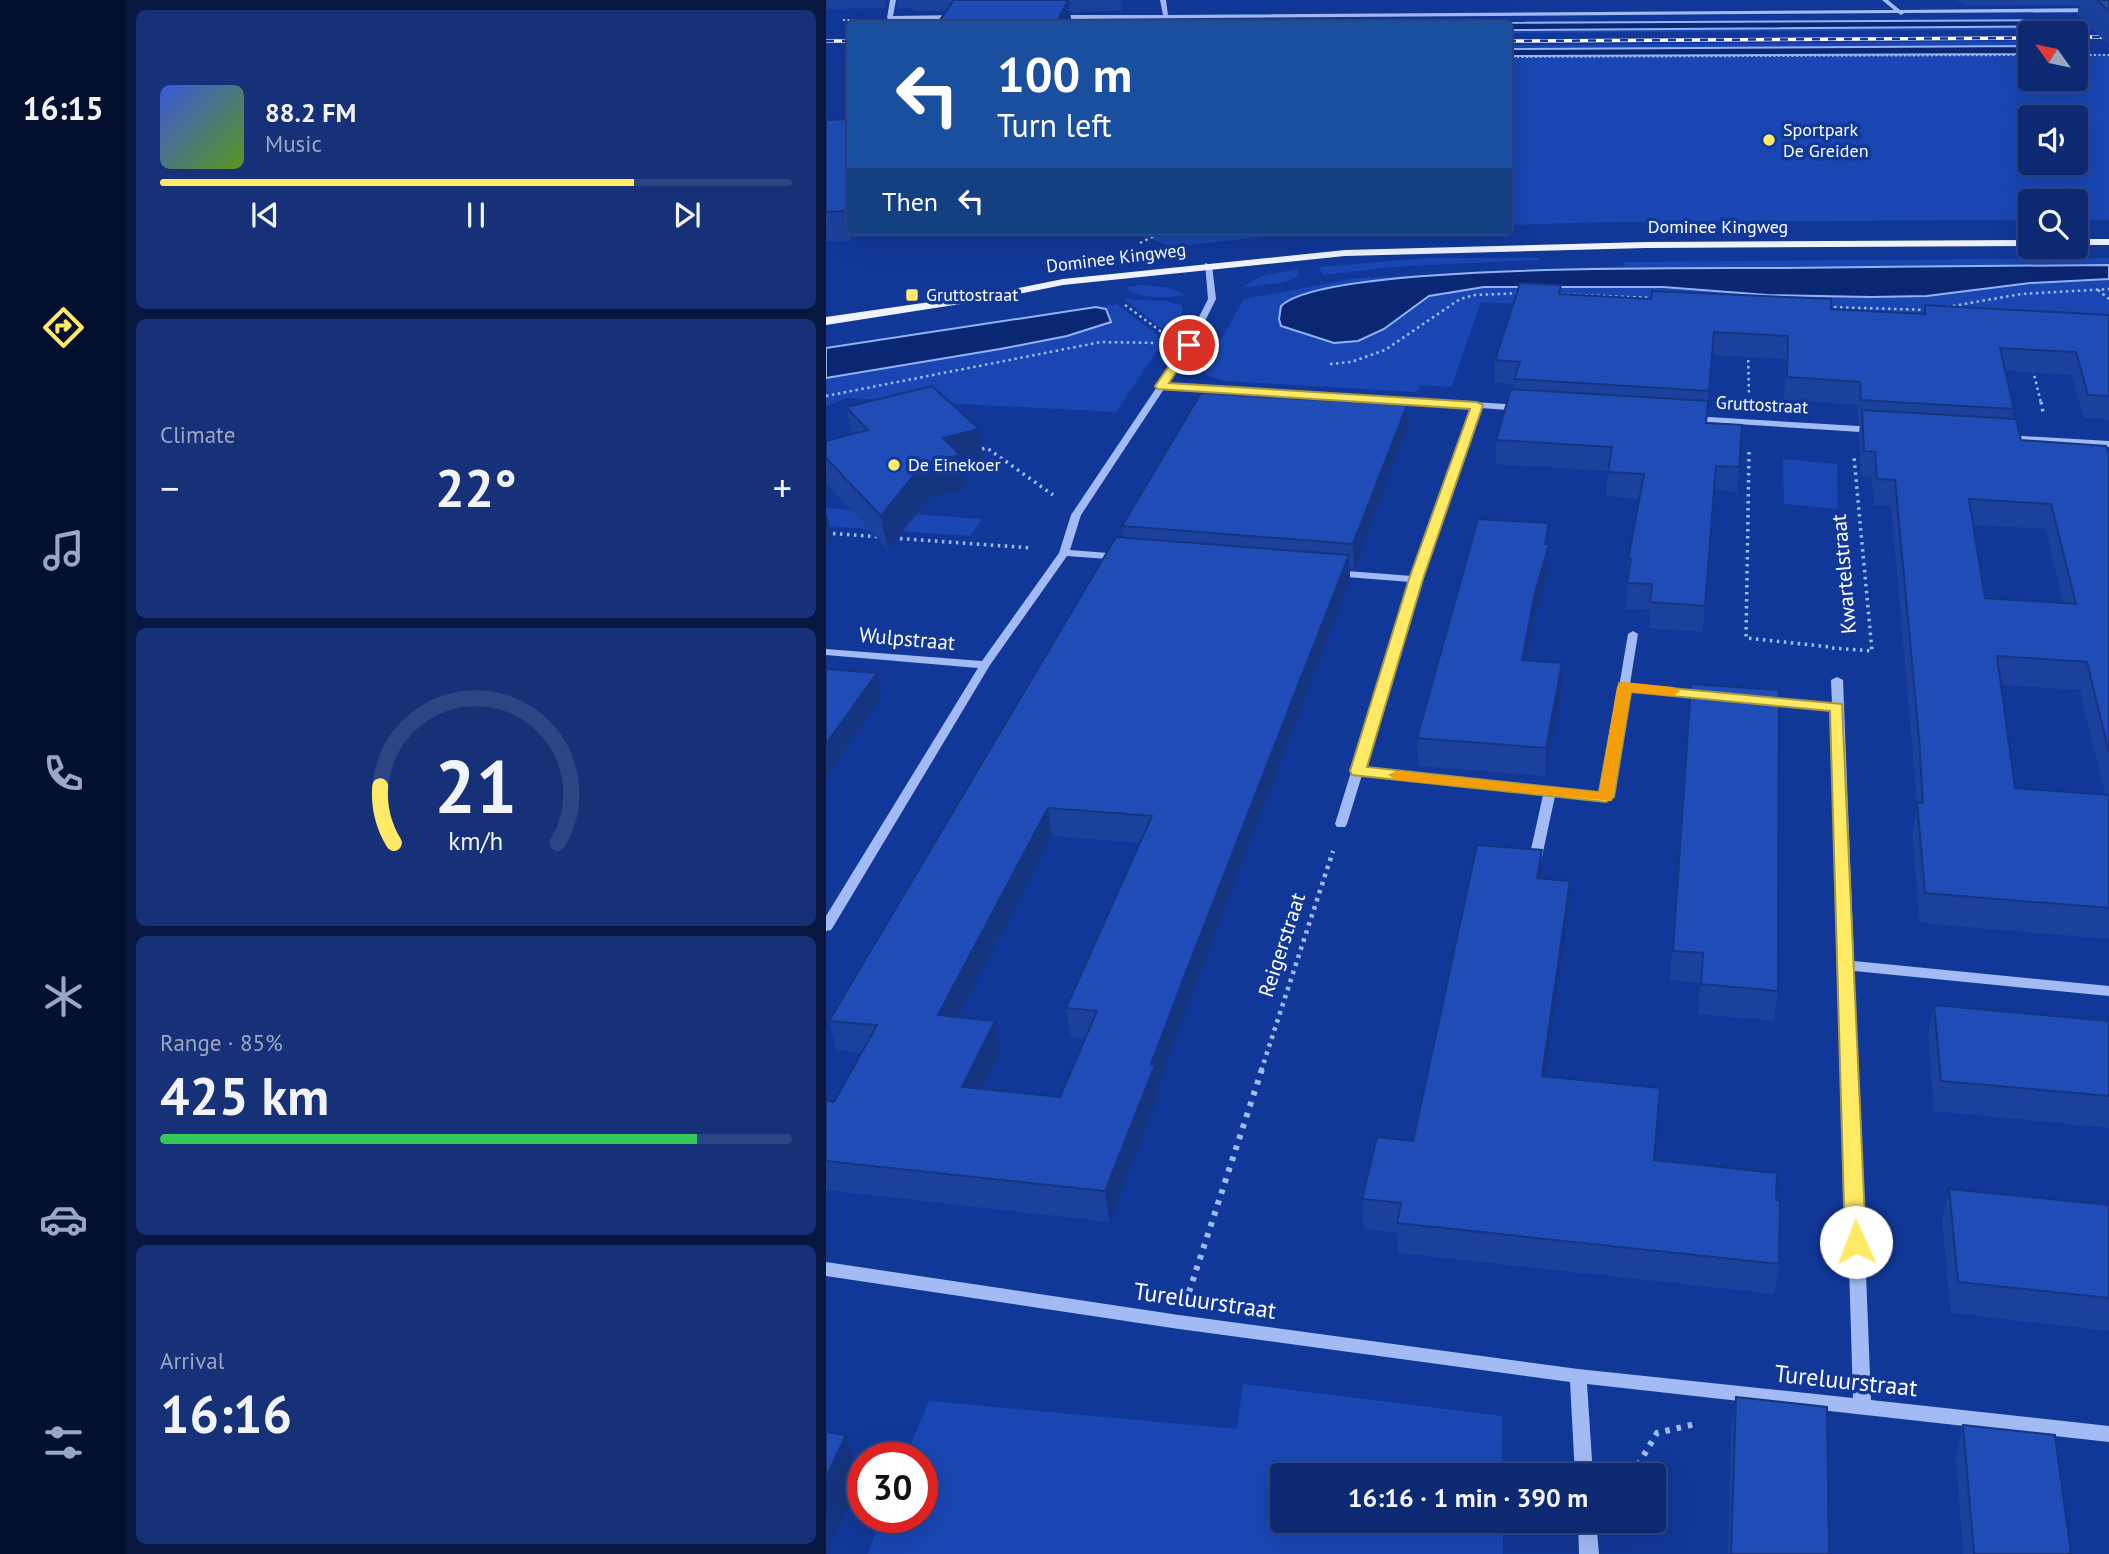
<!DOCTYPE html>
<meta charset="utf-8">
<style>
:root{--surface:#0d2972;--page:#163177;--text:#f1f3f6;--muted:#9aa6c4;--line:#2d4584;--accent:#ffea65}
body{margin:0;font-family:"PT Sans",sans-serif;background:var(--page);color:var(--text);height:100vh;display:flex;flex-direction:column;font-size:26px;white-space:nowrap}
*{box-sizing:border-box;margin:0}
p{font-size:23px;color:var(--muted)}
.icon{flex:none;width:38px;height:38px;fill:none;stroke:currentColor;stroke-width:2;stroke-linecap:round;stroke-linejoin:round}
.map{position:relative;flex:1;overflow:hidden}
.sheet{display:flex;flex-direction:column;gap:10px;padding:10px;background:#07173f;width:700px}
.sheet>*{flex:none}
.hud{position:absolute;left:21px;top:21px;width:665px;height:214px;border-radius:7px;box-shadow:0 7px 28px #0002,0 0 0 2px var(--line);background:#1a4fa0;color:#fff;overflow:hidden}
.needle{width:46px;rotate:303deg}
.fabs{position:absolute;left:1192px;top:21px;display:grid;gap:14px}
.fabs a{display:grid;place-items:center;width:70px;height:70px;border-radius:7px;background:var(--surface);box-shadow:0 7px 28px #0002,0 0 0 2px var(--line);font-size:35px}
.speed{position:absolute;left:21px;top:1442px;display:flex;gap:14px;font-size:35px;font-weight:700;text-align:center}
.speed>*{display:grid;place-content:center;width:91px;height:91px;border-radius:50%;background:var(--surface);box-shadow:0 7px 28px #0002,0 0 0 2px var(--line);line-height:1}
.speed .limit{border:10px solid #d22;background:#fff;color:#111}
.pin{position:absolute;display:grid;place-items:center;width:60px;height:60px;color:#fff;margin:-30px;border:4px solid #fff;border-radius:50%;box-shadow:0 2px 7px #0007}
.me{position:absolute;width:77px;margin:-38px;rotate:358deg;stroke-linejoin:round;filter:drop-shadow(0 0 5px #0008)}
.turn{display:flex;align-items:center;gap:24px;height:147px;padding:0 35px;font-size:32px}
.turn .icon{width:91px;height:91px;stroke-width:2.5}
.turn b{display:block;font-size:49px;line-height:60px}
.then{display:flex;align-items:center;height:66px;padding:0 35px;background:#0003;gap:14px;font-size:26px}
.big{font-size:52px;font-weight:700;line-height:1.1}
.sheet .tile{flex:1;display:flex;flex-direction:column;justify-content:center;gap:10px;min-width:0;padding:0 24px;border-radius:10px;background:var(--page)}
.sheet .dial{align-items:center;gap:0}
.dial svg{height:182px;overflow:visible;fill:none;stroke:var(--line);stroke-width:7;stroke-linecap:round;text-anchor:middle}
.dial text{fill:var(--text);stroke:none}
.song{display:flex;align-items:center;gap:21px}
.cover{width:84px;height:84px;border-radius:10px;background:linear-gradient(135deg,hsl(230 70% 55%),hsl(90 70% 35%))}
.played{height:7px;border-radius:4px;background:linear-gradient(90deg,var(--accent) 75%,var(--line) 75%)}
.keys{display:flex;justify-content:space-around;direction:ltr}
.heat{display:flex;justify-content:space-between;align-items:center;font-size:38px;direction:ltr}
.charge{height:10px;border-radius:5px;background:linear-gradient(90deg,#34c759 85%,var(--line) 0)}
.trip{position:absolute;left:444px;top:1463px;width:396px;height:70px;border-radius:7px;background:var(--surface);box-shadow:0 7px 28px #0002,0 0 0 2px var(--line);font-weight:700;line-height:70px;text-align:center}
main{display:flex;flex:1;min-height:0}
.menu{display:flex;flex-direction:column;width:126px;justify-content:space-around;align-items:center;background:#05102e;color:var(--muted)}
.menu .icon{width:49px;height:49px}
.menu .on{color:var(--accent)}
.menu b{font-size:32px;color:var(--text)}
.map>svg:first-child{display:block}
.green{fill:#1946b2;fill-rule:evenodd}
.water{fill:#0a2774;stroke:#94b3f7;stroke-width:2}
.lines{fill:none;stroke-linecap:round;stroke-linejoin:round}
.path-far4{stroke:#a3bbf4;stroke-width:2;stroke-dasharray:2 2.5;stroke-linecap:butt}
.path-far3{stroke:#a3bbf4;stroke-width:2.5;stroke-dasharray:2.5 3.5;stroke-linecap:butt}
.path-far2{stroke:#a3bbf4;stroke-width:3.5;stroke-dasharray:2.5 4.5;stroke-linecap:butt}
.path-far1{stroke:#a3bbf4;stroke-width:4.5;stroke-dasharray:3.5 5;stroke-linecap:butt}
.path{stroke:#a3bbf4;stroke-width:6;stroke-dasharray:4.5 7;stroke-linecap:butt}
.minor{fill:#a3bbf4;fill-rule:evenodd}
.major{fill:#eff3ff;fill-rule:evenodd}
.rail-casing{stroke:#fff;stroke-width:3.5}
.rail{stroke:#113798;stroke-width:2.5;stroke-dasharray:8;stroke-linecap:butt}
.wall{fill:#1b419d;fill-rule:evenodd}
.shaded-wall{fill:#163580}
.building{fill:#1f4cb7;stroke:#163580;stroke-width:2;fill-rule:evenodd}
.route{fill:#ffea65;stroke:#a69842;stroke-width:2}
.slow{fill:#f59e0b}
.poi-dot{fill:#ffea65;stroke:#113798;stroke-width:2.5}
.labels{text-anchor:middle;stroke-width:7;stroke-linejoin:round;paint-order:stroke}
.far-poi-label{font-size:18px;fill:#fff;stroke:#113798;text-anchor:start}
.far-street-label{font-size:18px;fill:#fff;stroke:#113798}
.street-label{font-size:21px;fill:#fff;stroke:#113798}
.near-street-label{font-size:24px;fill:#fff;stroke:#113798}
</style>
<main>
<nav class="menu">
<b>16:15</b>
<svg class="icon on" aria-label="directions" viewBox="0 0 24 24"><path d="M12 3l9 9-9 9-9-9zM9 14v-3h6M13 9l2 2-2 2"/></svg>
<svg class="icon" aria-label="music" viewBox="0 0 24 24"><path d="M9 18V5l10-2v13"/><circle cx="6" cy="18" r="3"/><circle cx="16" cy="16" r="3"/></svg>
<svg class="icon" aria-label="phone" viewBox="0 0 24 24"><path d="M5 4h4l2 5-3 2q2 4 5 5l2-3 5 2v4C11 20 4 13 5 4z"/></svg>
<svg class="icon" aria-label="climate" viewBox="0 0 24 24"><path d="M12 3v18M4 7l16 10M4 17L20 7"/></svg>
<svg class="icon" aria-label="car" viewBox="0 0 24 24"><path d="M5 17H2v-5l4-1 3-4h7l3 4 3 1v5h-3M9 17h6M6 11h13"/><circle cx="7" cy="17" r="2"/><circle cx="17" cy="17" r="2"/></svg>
<svg class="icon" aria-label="filters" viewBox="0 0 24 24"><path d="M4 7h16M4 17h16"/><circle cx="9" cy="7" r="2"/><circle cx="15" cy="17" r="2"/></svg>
</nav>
<section class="sheet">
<div class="tile">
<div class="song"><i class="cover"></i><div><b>88.2 FM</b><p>Music</p></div></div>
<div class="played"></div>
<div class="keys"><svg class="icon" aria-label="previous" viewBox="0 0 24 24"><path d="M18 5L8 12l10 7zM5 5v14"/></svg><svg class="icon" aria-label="pause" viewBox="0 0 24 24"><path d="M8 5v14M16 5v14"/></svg><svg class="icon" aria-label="next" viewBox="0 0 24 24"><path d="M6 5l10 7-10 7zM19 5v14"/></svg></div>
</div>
<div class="tile"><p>Climate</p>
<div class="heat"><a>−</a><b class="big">22°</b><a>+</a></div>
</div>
<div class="tile dial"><svg viewBox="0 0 100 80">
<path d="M14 69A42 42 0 1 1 86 69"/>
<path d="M14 69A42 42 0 0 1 8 44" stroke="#ffea65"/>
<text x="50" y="56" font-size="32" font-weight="700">21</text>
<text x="50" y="72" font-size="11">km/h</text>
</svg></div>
<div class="tile"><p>Range · 85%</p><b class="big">425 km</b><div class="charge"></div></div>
<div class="tile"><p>Arrival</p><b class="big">16:16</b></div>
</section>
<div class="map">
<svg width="1283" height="1554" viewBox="0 0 1283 1554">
<rect width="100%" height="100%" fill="#113798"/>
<g class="green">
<polygon points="1283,26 1283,29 683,33 682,30"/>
<polygon points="1204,41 1204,46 683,49 682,45"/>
<path d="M 1204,54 L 1204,79 L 1250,79 L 1250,54 L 1283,54 L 1283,220 L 1250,220 L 1250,201 L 1204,201 L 1204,220 L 782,222 L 683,225 L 682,56 ZM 1204,117 L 1250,117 L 1250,163 L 1204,163 Z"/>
<polygon points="328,231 533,231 463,234 344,247 318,236"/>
<polygon points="599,258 712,258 713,260 566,267 497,275 493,267"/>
<polygon points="1283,258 1283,265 688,272 557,281 473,294 532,341 558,329 603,296 642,288 816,287 941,295 1045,297 1101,296 1204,283 1283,279 1283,336 655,302 625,387 595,385 590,392 399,381 379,375 378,369 418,299 531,278 799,266 798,262"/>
<polygon points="471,269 473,275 460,282 415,288 435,276"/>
<path d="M 314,285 L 340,287 L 360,295 C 345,298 310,300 300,287 Z"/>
<polygon points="298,299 341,301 355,305 357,310 349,339"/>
<polygon points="291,304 338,340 290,412 21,398 0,406 0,378 241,336 275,308 270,307"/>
<polygon points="957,459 1011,464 1012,509 958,504"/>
<polygon points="0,508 156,519 144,536 0,526"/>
<polygon points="417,1384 676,1416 676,1475 457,1475 457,1521 677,1521 677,1554 42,1554 55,1517 96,1517 96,1458 79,1458 103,1401 411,1429"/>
</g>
<g class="water">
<polygon points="1283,20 1283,26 683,30 682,24 429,24"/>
<polygon points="1204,46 1204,54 682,56 683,49"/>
<path d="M 1283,265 L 1283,279 L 1204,283 L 1101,296 L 1045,297 L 941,295 L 837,287 L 658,287 L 603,296 L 558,329 L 532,341 L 508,343 L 455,326 L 453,319 L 455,306 C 500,262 878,269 959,268 C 1067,267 1175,265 1283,265 Z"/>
<polygon points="270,307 280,309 285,322 241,336 174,349 0,378 0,348"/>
</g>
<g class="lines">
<g class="path-far4">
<polyline points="17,20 40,20"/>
<polyline points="1250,55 1283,55"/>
<polyline points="682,57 1204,55"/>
</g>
<g class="path-far3">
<polyline points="314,243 338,231"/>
<polyline points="1272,290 1283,299"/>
<polyline points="729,294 829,298"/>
<polyline points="299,305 337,333"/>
<polyline points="1002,307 1102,310"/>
<polyline points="1121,307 1195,294 1283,289"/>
<polyline points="922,354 923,394"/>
<polyline points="504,364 525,362 559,350 634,299 649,295 696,293"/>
<polyline points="1207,370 1215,403"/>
<polyline points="0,396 275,342 330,343"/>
</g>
<g class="path-far2">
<polyline points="1215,402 1217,412"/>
<polyline points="156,449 161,448 227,495"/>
<polyline points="923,452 920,638 1005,647"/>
<polyline points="0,533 55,537"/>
<polyline points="67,538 205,548"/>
<polyline points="1006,648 1046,651 1028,457"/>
</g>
<polyline class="path-far1" points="435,1071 507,851"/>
<g class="path">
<polyline points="363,1292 436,1069"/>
<polyline points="806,1475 831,1433 869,1424"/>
</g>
<g class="minor">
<polygon points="64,0 70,0 67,16 131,15 134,17 131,19 64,20 61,18"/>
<polygon points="334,0 340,0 342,15 1068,10 1056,0 1062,0 1074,10 1283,8 1283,12 1078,13 1075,15 1072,13 230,19 227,17 230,15 337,15"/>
<polygon points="379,263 386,265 390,299 367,345 341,384 697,405 701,408 697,411 654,408 595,579 538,768 775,793 802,634 807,631 812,634 804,684 878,691 884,694 878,697 803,691 786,797 780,801 729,796 714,866 709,867 702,863 717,795 536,775 521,824 519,827 511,827 509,824 584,582 508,576 503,573 508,570 586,576 646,408 338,389 255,515 244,550 295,554 300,557 295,560 241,556 164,665 7,927 5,930 0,931 0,916 152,668 0,655 0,649 156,661 233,553 245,515 359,345 382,299"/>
<polygon points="865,416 1050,427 1055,430 1050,433 862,421 862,417"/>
<polygon points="1180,435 1283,441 1283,447 1177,440 1175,438"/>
<polygon points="1011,677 1017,680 1028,961 1283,986 1283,996 1028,971 1045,1400 1283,1426 1283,1442 761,1384 767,1475 749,1475 744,1382 353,1329 0,1276 0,1262 353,1315 752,1369 1027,1398 1014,968 1012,965 1014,962 1006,711 938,703 932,700 938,697 1006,704 1005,680"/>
<polygon points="752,1521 770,1521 773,1554 753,1554"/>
</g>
<g class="major">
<rect x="1250" y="239" width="33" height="6"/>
<polygon points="1204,240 1204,246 820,248 519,256 237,285 173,298 0,325 0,317 173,292 237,279 519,250 820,242"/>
</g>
<defs>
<g id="rail">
<polyline points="1250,37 1283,37"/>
<polyline points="0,41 24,41"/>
<polyline points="682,41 1204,38"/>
</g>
</defs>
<use href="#rail" class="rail-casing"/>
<use href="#rail" class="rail"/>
</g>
<g class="wall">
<polygon points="0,0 63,0 60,8 0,9"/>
<polygon points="70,0 294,0 296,11 244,12 245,21 244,24 111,24 120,11 87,11 86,8 71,8"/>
<polygon points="1129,0 1283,0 1283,45 1251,15 1253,5 1140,5"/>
<polygon points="24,119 26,241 0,241 0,120"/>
<path d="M 735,285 L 735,294 L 1097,314 L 1099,305 L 1283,315 L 1283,420 L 1258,418 L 1245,375 L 1179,371 L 1188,409 L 1186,419 L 1195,440 L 1283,455 L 1283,939 L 1094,923 L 1086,832 L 1091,805 L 1088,766 L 1065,506 L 1048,505 L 1045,477 L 1035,476 L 1033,434 L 1034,423 L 1032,423 L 1031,405 L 958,400 L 960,359 L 886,355 L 880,423 L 916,425 L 911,492 L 888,490 L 877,632 L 823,628 L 824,610 L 800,609 L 802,559 L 813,499 L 780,496 L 782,471 L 670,464 L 670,440 L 688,389 L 688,384 L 669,383 L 669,360 ZM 1148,525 L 1220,529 L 1237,603 L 1159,598 ZM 1175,685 L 1254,690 L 1279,794 L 1189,788 Z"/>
<polygon points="20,407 153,429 158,462 136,468 140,488 103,498 62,550 0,483 0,441 26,434"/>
<path d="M 581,429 L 528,569 L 524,569 L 524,580 L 362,1006 L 332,1086 L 333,1094 L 284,1222 L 0,1190 L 0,1101 L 8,1102 L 36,1053 L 11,1050 L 3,1021 L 298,538 L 296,526 ZM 226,836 L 314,843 L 240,1008 L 245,1037 L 259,1039 L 234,1097 L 156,1089 L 175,1051 L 169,1021 L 132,1017 Z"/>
<polygon points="722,544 722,570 708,619 701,661 736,663 736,690 719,776 592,766 591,738"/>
<polygon points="862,711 952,991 948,1021 872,1014 874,983 844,980"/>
<polygon points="715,878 744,881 743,909 719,1076 828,1160 950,1200 953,1264 948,1294 572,1253 572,1233 538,1229 536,1199 587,1141"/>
<polygon points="1108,1005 1283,1021 1283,1128 1108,1111 1102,1035"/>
<polygon points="1123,1189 1283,1205 1283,1331 1125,1313 1116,1220"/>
<polygon points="910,1397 1003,1554 902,1554 905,1428"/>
<polygon points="1137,1425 1245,1554 1137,1554 1130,1455"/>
</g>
<g class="shaded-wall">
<polygon points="59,0 63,0 60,8"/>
<polygon points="242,0 243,0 245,21 244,24 230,24"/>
<polygon points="24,204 24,231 31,231 26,241 20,211"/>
<polygon points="581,405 581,429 528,569 527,544"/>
<polygon points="153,429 158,462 136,468 140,488 103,498 62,550 55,516 117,438"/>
<polygon points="1,514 7,539 0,546 0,516"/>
<polygon points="723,523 722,570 708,619 696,687 696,660"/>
<polygon points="523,555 524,580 362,1006 332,1086 333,1094 284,1222 279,1191 358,977"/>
<polygon points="736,663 736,690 719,776 720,748"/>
<polygon points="51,673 56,696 0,777 0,744"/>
<polygon points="222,808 226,836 118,1045 112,1015"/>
<polygon points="716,850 715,878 711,878"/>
<polygon points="744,881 743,909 715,1105 716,1076"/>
<polygon points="169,1021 175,1051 142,1117 136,1087"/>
<polygon points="20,1435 34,1480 0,1554 0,1477"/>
</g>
<g class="building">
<polygon points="128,0 242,0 230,24 111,24"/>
<polygon points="1271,0 1283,0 1283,11"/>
<polygon points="24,119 24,204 20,211 0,212 0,120"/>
<polygon points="694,283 735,285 733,294 825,299 826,291 1005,299 1005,309 1099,314 1099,305 1283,315 1283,396 1262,395 1250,352 1174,348 1188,409 1035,400 1034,382 961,377 962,336 888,332 883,391 688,379 694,362 669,360"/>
<polygon points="106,386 153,429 117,438 134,455 97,464 55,516 0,458 0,441 42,430 20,407"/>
<polygon points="685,389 882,401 880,423 916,425 913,467 890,466 879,606 824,602 826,584 801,583 805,559 802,559 818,474 782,472 786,447 670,440"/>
<polygon points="375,393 581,405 527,544 296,526"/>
<path d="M 1036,410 L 1190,419 L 1195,440 L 1280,446 L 1283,455 L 1283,752 L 1261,662 L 1171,656 L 1189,788 L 1283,795 L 1283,908 L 1099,893 L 1091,802 L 1097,803 L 1093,737 L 1069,480 L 1051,479 L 1049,452 L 1038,451 ZM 1143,499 L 1225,504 L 1250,604 L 1159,598 Z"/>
<polygon points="652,519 723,523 719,544 723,544 709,593 696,660 736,663 720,748 591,738"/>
<path d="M 290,537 L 523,555 L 358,977 L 325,1064 L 329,1065 L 279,1191 L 0,1161 L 0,1101 L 8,1102 L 51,1025 L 3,1021 ZM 222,808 L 326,816 L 240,1008 L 271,1011 L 234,1097 L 136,1087 L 169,1021 L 112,1015 Z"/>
<polygon points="0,669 51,673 0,744"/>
<polygon points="865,684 953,690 952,991 875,984 877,953 847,951"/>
<polygon points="651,845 716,850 711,878 744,881 716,1076 834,1088 828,1160 951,1173 950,1200 954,1201 953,1264 571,1223 575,1203 536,1199 551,1137 587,1141"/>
<polygon points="1108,1005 1283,1021 1283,1096 1115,1081"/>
<polygon points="1123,1189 1283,1205 1283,1298 1132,1282"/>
<polygon points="910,1397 1001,1407 1003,1554 905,1554"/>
<polygon points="1137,1425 1229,1435 1245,1554 1148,1554"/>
<polygon points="0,1432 20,1435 0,1477"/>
</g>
<polygon class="route" points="363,342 368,345 343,383 651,402 657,405 597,579 541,767 773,792 793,683 1016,704 1040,1242 1037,1248 1030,1250 1022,1248 1019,1242 1004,711 805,692 788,797 780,802 526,775 524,771 583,579 644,409 331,389 329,386 359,343"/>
<polygon class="slow" points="798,682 847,687 854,691 847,696 805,692 786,801 570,780 562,775 570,771 773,792 791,687"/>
<g class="poi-dot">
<circle cx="943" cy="140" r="7"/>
<rect x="79" y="288" width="14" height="14" rx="3.5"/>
<circle cx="68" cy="465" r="7"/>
</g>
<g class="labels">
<g class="far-poi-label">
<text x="957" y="136">Sportpark<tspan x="957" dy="21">De Greiden</tspan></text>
<text x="100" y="301">Gruttostraat</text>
<text x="82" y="471">De Einekoer</text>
</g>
<g class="far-street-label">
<text x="892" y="233">Dominee Kingweg</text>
<text transform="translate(290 258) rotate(-7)" y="6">Dominee Kingweg</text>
<text transform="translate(936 405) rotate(3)" y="6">Gruttostraat</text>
</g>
<g class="street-label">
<text transform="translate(1018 574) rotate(-95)" y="7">Kwartelstraat</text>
<text transform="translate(81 639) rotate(5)" y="7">Wulpstraat</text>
<text transform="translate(456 945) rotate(-72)" y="7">Reigerstraat</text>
</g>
<g class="near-street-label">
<text transform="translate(379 1301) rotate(8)" y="8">Tureluurstraat</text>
<text transform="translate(1020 1381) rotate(6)" y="8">Tureluurstraat</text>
</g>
</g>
</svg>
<div class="fabs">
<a><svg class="needle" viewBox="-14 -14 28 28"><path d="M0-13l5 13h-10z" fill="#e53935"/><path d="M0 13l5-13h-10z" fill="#9aa6c4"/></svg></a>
<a><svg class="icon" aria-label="sound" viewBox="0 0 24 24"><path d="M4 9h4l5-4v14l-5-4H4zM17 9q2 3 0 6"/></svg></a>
<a><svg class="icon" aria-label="search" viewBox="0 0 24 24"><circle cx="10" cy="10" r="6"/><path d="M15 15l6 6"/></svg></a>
</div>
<div class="speed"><div class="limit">30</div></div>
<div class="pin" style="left:363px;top:345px;background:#d93025"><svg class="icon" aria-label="arrive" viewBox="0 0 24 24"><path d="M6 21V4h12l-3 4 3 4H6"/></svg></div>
<svg class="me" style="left:1030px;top:1242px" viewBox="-20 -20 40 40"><circle r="19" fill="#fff"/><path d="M0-13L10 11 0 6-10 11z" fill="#ffea65"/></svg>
<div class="trip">16:16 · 1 min · 390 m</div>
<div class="hud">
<div class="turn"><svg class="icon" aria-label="left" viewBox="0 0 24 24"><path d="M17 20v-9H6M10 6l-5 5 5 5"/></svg><div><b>100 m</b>Turn left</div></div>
<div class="then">Then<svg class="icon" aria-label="left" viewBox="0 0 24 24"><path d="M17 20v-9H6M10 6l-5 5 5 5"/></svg></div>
</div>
</div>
</main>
